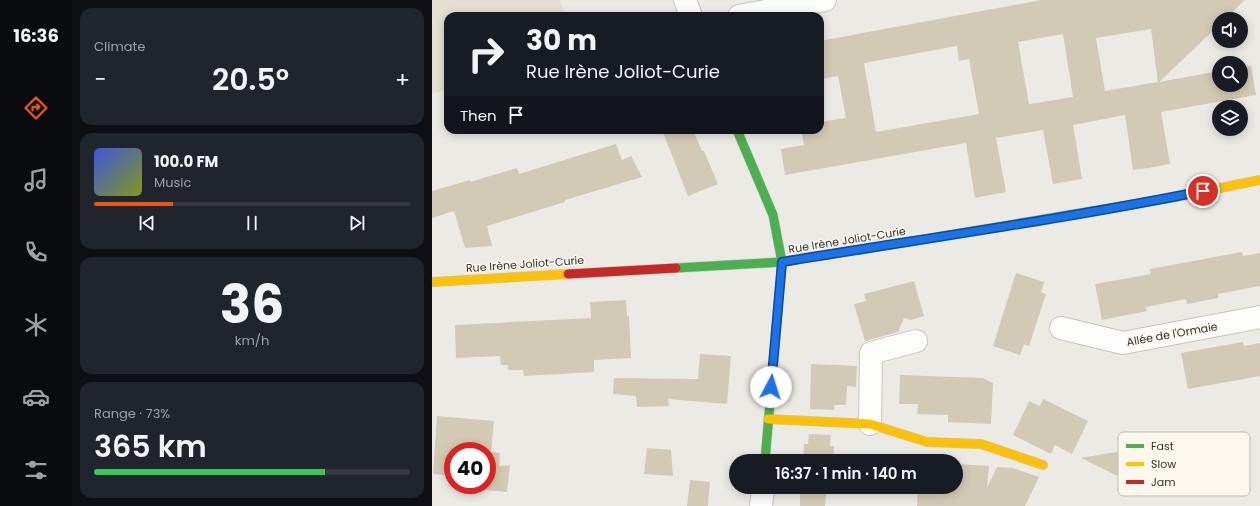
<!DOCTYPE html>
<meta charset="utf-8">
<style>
:root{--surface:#171b24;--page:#20242c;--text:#f1f3f6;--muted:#9ea1a6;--line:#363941;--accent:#ea580c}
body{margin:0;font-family:Poppins,sans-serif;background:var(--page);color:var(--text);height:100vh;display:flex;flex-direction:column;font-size:15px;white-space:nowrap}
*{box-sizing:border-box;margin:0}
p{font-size:13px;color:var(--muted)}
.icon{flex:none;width:22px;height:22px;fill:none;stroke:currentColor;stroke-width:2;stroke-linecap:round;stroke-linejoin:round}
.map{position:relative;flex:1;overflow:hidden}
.drawer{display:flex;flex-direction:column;gap:8px;padding:8px;background:#0d0f14;width:360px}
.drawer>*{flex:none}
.guide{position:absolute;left:12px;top:12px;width:380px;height:122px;border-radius:12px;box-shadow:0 2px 10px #0003;background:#171b24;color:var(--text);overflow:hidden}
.buttons{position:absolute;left:780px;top:12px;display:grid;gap:8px}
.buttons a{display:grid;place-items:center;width:36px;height:36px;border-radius:50%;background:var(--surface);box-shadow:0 2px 10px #0003;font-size:20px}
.speed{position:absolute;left:12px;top:442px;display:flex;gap:8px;font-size:20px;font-weight:700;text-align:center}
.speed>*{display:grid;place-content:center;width:52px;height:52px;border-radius:50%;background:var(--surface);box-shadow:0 2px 10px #0003;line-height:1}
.speed .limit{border:6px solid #d22;background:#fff;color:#111}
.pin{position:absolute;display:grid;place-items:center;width:34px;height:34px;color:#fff;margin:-17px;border:2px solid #fff;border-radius:50%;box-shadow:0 1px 4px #0007}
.me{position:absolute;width:44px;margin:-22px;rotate:5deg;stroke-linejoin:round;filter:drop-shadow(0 0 3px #0008)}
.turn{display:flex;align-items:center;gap:14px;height:84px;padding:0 16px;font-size:18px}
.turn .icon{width:52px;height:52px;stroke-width:2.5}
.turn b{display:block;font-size:28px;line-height:34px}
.then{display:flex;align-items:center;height:38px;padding:0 16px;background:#0003;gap:8px;font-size:15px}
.big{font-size:30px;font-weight:600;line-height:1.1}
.drawer .widget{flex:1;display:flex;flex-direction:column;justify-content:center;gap:6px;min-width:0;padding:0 14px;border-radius:12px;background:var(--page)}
.drawer .dial{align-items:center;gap:0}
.dial b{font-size:52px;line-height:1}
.song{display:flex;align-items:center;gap:12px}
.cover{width:48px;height:48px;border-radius:6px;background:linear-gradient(135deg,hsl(230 70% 55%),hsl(70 70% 35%))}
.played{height:4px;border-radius:2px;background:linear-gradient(90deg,var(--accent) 25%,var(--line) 25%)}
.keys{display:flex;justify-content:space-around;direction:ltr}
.heat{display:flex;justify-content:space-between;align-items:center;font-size:22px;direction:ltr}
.charge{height:6px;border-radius:3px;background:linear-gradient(90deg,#34c759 73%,var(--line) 0)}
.trip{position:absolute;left:297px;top:454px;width:234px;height:40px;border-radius:20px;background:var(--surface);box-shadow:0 2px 10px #0003;font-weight:600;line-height:40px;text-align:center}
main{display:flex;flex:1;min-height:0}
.dock{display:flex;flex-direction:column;width:72px;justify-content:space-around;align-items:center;background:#090b0e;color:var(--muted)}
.dock .icon{width:28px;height:28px}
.dock .active{color:var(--accent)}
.dock b{font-size:18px;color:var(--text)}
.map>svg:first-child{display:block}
.built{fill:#e3dfd3}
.building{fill:#d3cab5;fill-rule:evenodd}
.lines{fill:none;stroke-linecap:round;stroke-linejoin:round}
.street-casing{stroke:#c7c5c0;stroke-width:24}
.fast-casing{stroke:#c7c5c0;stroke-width:10}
.slow-casing{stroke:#c7c5c0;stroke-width:10}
.jam-casing{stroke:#c7c5c0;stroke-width:10}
.street{stroke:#fcfcfb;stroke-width:22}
.fast{stroke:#4caf50;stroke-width:9}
.slow{stroke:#ffc107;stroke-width:9}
.jam{stroke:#c62828;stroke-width:9}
.route-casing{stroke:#114b97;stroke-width:10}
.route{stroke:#1a73e8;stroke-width:7}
.labels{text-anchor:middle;stroke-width:3;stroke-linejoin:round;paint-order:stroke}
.street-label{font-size:11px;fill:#34322e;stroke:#fcf8ee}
.key{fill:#fcf8ee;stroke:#c0bdb4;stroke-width:1}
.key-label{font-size:11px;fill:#34322e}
</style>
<main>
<nav class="dock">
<b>16:36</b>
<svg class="icon active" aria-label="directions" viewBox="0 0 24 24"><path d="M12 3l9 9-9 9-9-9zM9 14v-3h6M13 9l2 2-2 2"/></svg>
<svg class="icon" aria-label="music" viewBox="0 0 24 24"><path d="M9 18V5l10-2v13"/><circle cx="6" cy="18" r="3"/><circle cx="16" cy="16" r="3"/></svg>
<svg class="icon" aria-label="phone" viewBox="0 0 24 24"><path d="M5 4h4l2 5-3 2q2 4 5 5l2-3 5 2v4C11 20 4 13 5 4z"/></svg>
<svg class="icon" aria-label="climate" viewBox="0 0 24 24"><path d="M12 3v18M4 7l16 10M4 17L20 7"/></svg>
<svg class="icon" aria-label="car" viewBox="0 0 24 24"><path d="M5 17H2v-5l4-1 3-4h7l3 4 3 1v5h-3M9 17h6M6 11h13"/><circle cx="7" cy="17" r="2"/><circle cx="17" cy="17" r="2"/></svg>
<svg class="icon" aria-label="filters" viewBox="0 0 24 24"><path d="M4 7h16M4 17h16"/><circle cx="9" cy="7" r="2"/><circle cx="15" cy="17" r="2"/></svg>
</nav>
<section class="drawer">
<div class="widget"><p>Climate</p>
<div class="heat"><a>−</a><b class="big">20.5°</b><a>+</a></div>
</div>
<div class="widget">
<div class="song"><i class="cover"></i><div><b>100.0 FM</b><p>Music</p></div></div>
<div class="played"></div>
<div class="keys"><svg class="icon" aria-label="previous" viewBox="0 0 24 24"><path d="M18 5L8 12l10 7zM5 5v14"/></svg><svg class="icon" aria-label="pause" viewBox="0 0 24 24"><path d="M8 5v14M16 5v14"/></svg><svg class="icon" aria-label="next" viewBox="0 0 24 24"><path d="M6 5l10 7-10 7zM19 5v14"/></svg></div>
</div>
<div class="widget dial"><b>36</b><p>km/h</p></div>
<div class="widget"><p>Range · 73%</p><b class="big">365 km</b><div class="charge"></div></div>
</section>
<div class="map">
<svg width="828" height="506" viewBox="0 0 828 506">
<rect width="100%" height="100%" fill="#eceae4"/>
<polygon class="built" points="0,0 128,0 133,16 16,16 16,89 0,94"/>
<g class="building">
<path d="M 609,0 L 813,0 L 793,19 L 787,19 L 787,25 L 727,82 L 787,71 L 787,85 L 809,85 L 809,67 L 819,66 L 824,95 L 729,112 L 738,164 L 716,168 L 701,170 L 693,115 L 641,125 L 650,179 L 621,184 L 611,130 L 564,138 L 574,192 L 543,198 L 534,143 L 353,175 L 349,149 L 372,145 L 369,130 L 388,130 L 388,122 L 414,118 L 406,76 L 388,79 L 388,41 ZM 719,29 L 726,82 L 673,91 L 664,38 ZM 631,34 L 641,97 L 597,104 L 586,42 ZM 525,46 L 527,61 L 537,59 L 547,114 L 444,132 L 432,63 Z"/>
<polygon points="230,130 261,130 270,151 272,151 286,184 256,196"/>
<polygon points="184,144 190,160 199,156 210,177 133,200 133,202 55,226 60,246 33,248 22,211 0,218 0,191 38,180 38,182 85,168 87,174"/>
<polygon points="810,252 811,256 828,253 828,286 786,294 786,298 755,304 754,299 714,307 715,311 670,320 663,284 719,274 718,269"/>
<polygon points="584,273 612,282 609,292 614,294 597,346 592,344 588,355 561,346"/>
<polygon points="482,281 492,316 478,320 472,318 466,332 433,341 422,304 434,301 432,294"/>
<polygon points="194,300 195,316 197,316 199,358 162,360 162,372 92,376 91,370 76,370 76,365 69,365 68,356 24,358 23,325 159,318 158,302"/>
<polygon points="811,342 812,346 828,343 828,376 756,389 749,353"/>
<polygon points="268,354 299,356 295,404 236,399 237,406 205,407 204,396 181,394 182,378 266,379"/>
<polygon points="379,364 425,366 424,387 415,386 414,405 402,405 402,410 378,409"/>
<polygon points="468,375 551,378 561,383 559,424 516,422 516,415 485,414 486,404 467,404"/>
<polygon points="611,399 656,421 640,454 623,445 619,454 581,435 597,401 608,406"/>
<polygon points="5,416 62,421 59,452 68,453 67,466 78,465 75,492 43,489 43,485 55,485 55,451 21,451 21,476 1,474"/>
<polygon points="377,434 399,435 398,446 402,446 401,461 371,461 372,444 376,444"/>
<polygon points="215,448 239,450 241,476 212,474"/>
<polygon points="712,448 720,493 649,458 684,452"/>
<polygon points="524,464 557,466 555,488 565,467 581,468 607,477 593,506 485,506 486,487 524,487"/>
<polygon points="258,480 278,482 276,506 255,506"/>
<polygon points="368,487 398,487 398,492 394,492 393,506 368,506"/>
</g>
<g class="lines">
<defs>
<g id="street">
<polyline points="253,0 259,16"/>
<polyline points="307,16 393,0"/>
<polyline points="629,328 691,343 828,317"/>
<polyline points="438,424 439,353 484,341"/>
<polyline points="329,506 331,487"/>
</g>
<g id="fast">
<polyline points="305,130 341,215 350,262 333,461"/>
<polyline points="244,268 350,262 494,239 744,197"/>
</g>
<g id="slow">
<polyline points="744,197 828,180"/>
<polyline points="0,282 136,274"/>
<polyline points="336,419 438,424 495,442 549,444 611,465"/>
</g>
<polyline id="jam" points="136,274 244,268"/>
</defs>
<use href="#street" class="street-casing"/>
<use href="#fast" class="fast-casing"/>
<use href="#slow" class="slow-casing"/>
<use href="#jam" class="jam-casing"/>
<use href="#street" class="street"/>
<use href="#fast" class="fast"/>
<use href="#slow" class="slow"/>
<use href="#jam" class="jam"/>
</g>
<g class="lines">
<defs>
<path id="route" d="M 339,387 L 350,262 C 490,239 632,219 771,191"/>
</defs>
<use href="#route" class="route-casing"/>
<use href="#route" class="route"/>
</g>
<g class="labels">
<g class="street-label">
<text transform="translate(415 240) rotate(-9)" y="4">Rue Irène Joliot-Curie</text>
<text transform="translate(93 264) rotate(-4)" y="4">Rue Irène Joliot-Curie</text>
<text transform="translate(740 334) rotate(-10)" y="4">Allée de l'Ormaie</text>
</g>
</g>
<rect x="686" y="432" width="132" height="64" rx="6" class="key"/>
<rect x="694" y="444" width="18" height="4" fill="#4caf50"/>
<rect x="694" y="462" width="18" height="4" fill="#ffc107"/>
<rect x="694" y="480" width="18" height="4" fill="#c62828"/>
<g class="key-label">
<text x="719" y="450">Fast</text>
<text x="719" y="468">Slow</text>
<text x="719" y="486">Jam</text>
</g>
</svg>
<div class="buttons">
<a><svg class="icon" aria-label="sound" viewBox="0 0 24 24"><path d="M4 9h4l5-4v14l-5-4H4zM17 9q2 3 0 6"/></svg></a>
<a><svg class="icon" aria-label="search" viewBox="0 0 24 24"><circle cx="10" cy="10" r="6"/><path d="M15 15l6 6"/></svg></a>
<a><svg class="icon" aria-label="layers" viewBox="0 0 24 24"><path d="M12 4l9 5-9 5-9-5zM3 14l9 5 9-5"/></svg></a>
</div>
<div class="speed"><div class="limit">40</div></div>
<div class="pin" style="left:771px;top:191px;background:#d93025"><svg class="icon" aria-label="arrive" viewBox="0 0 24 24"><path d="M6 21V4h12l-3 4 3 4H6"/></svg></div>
<svg class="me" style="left:339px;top:387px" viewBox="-20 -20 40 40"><circle r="19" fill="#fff"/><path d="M0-13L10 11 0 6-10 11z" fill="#1a73e8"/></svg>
<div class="trip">16:37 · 1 min · 140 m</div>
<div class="guide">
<div class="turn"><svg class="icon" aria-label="right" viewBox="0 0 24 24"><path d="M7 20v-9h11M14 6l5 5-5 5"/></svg><div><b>30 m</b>Rue Irène Joliot-Curie</div></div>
<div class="then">Then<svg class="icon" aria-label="arrive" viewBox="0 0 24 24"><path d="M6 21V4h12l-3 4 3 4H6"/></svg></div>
</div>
</div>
</main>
